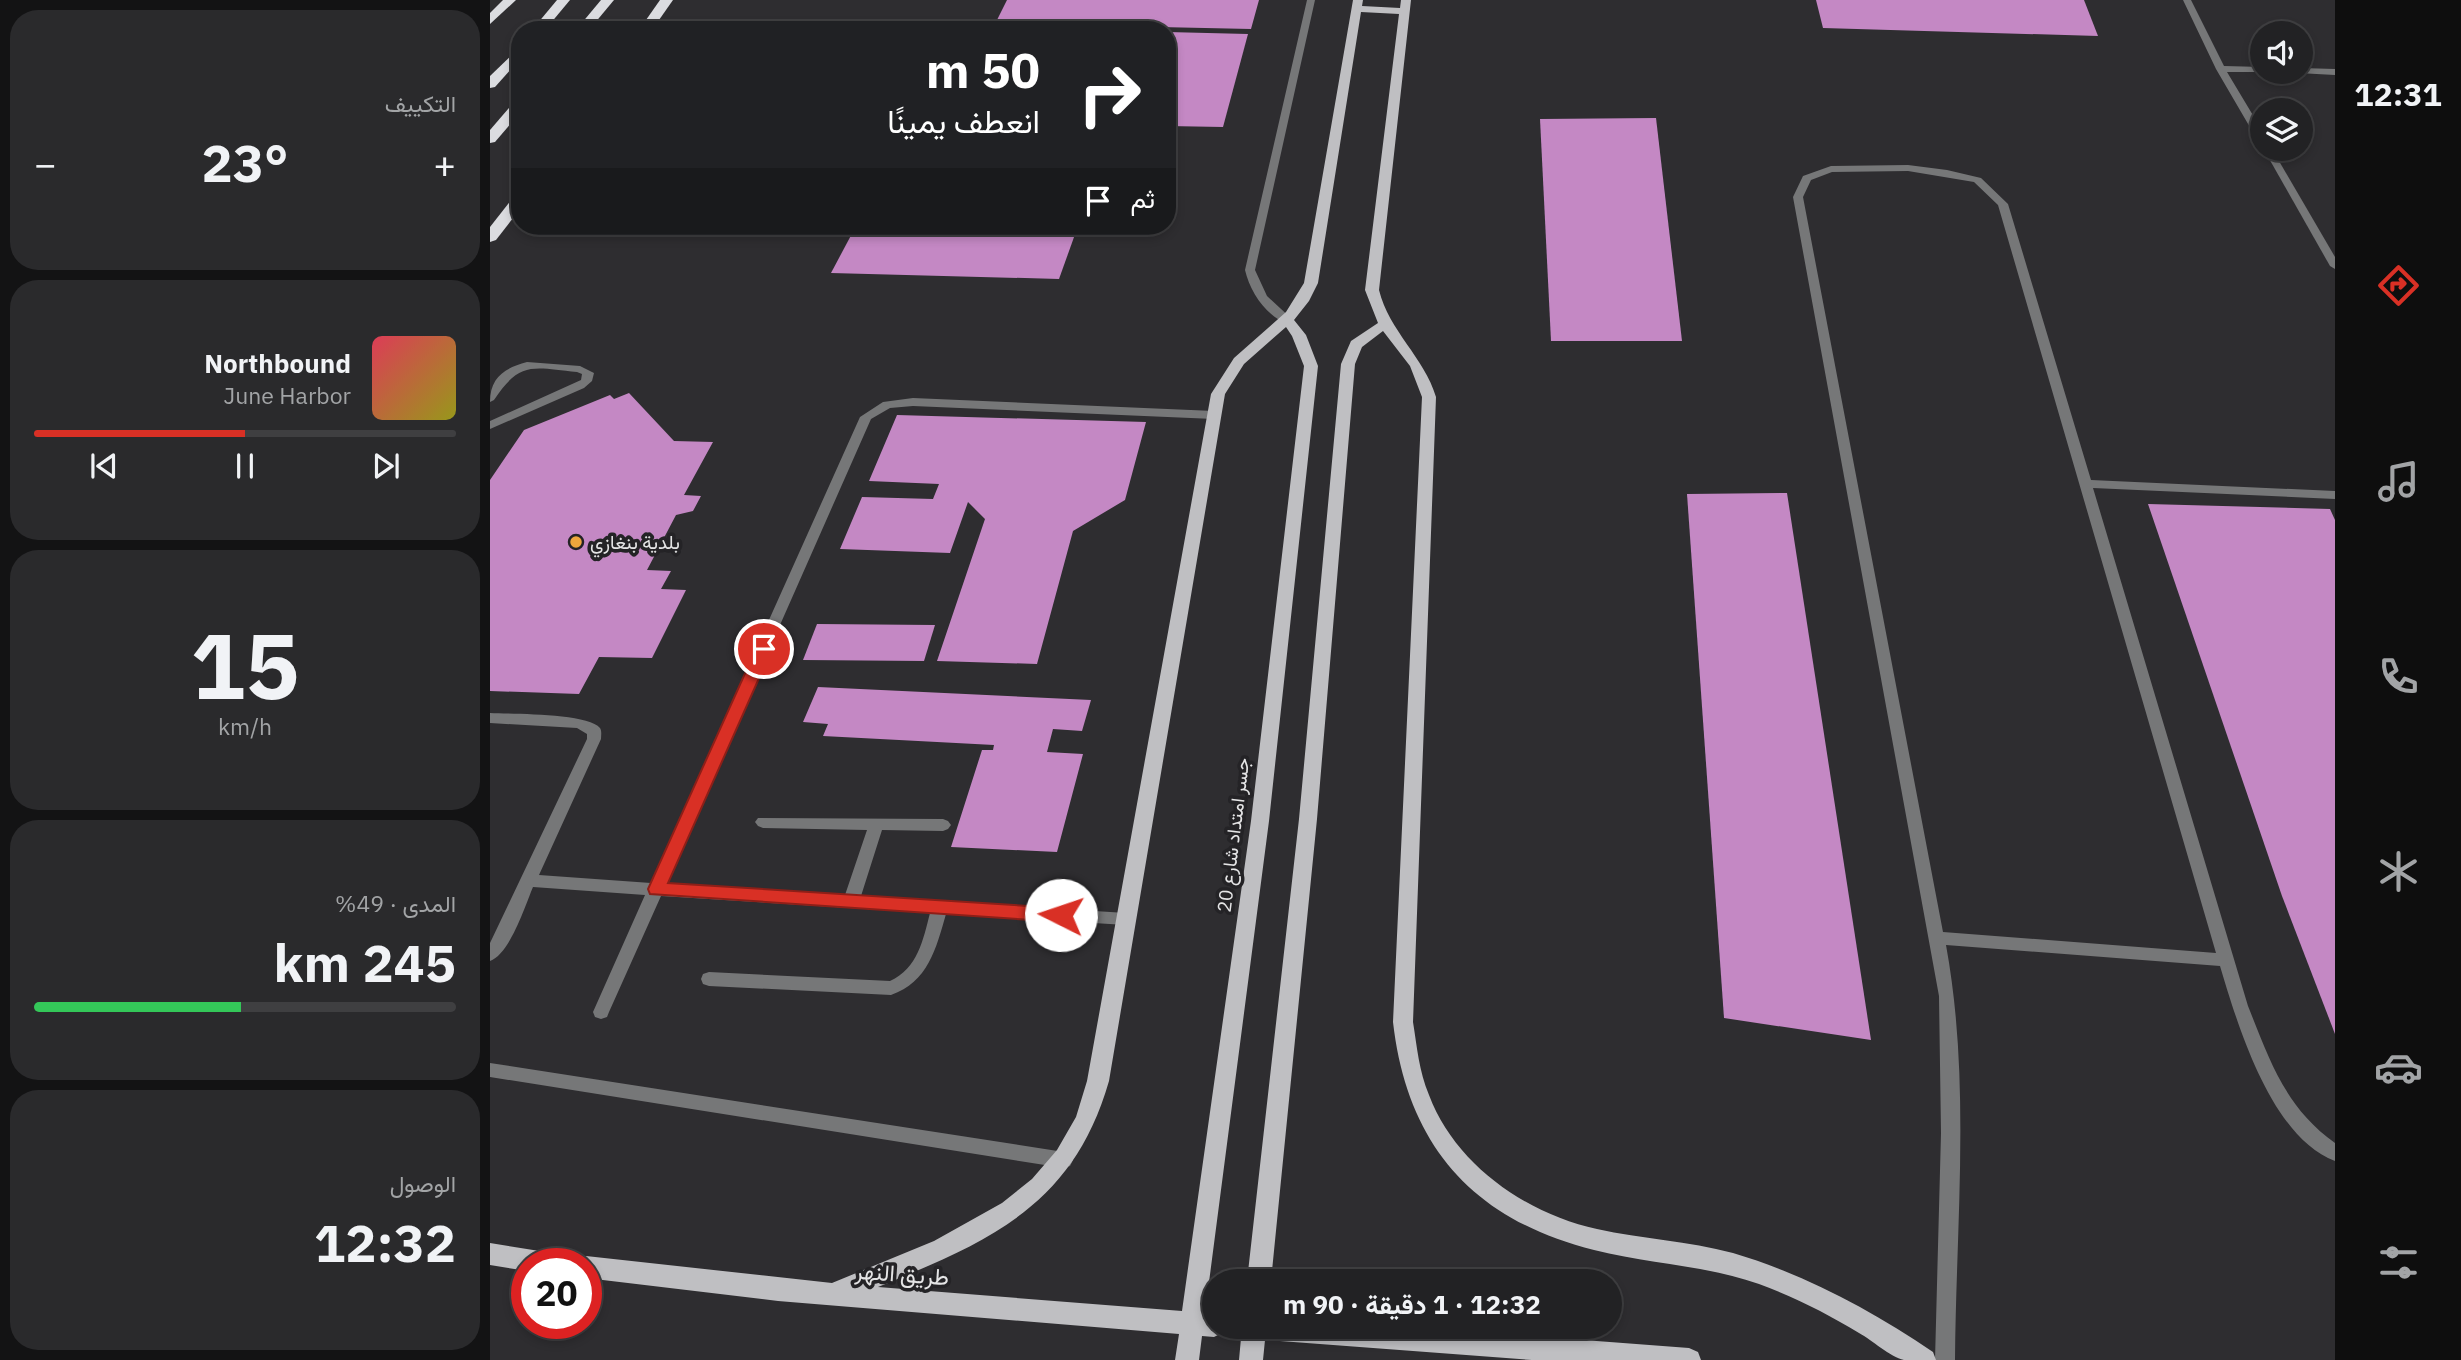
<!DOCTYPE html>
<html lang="ar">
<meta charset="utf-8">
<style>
:root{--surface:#222224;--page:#2a2a2c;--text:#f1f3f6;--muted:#a2a4a6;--line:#3f3f41;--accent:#d93025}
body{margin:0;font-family:"IBM Plex Sans",Vazirmatn,sans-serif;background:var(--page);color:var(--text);direction:rtl;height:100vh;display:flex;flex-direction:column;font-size:26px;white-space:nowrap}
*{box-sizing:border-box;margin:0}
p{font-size:23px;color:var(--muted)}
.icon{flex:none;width:38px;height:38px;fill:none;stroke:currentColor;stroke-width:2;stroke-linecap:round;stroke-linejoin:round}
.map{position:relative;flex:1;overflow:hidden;direction:ltr}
.panel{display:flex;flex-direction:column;gap:10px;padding:10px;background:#131314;width:490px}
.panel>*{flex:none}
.top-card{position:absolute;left:21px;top:21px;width:665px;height:214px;border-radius:28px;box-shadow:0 4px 10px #0003,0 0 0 2px var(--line);direction:rtl;background:#202124;color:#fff;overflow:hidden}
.fabs{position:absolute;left:1760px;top:21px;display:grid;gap:14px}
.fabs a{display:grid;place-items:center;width:63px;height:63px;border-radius:50%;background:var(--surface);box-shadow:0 4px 10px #0003,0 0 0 2px var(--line);font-size:35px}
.speed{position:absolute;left:21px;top:1248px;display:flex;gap:14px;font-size:35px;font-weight:700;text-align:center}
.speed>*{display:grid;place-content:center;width:91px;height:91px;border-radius:50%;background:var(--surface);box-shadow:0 4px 10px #0003,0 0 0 2px var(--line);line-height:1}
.speed .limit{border:10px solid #d22;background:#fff;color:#111}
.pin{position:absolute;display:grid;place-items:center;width:60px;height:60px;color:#fff;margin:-30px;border:4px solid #fff;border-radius:50%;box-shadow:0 2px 7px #0007}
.me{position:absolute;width:77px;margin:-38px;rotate:274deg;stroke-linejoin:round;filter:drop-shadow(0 0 5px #0008)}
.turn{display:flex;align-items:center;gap:24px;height:147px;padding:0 21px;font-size:32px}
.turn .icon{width:91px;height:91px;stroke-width:2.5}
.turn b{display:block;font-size:49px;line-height:60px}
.then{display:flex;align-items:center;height:66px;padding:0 21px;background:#0003;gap:14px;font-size:26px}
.big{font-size:52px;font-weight:700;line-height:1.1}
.panel .widget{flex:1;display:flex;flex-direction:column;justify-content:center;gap:10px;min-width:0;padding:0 24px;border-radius:28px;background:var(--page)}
.panel .dial{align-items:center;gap:0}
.dial b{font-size:91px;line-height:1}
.song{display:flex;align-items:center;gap:21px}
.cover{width:84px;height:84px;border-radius:10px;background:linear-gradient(135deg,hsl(350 70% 55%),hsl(60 70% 35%))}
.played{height:7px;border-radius:4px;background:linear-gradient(90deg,var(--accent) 50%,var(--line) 50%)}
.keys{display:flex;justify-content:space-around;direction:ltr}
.heat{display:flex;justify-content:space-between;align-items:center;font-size:38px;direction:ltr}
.charge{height:10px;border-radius:5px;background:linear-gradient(90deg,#34c759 49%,var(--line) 0)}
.trip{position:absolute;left:712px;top:1269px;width:420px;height:70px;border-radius:35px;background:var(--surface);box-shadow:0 4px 10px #0003,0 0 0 2px var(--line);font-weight:700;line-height:70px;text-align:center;direction:rtl}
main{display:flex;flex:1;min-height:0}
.dock{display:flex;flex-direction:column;width:126px;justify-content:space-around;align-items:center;background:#0e0e0e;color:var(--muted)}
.dock .icon{width:49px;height:49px}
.dock .selected{color:var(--accent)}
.dock b{font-size:32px;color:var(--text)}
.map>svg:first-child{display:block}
.building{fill:#c488c4}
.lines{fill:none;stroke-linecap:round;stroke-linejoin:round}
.lane{fill:#767778;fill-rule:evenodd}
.street{fill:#767778;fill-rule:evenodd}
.primary{fill:#bfbfc2;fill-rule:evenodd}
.highway{fill:#dbdce0;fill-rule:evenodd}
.route{fill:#d93025;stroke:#8d1f18;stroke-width:2}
.poi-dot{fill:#eea73c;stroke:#242326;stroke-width:2.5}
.labels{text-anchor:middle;stroke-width:7;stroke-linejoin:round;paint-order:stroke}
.poi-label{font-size:19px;fill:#e5e5e6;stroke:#242326;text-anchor:start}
.street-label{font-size:19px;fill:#e5e5e6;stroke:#242326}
.near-street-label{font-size:23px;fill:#e5e5e6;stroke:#242326}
</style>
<main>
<nav class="dock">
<b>12:31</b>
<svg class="icon selected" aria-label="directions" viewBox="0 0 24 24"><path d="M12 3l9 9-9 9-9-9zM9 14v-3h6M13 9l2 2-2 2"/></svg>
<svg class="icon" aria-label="music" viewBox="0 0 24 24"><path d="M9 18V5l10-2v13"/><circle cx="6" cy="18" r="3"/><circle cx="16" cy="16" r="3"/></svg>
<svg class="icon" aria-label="phone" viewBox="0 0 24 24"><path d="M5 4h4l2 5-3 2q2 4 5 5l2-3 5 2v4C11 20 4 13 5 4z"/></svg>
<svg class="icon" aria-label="climate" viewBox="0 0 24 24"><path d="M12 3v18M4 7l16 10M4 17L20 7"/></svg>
<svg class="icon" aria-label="car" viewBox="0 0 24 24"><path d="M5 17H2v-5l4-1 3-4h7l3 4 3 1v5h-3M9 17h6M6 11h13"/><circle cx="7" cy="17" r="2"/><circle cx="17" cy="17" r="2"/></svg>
<svg class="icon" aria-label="filters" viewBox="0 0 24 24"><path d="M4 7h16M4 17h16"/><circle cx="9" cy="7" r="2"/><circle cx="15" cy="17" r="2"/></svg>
</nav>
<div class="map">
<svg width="1845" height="1360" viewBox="0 0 1845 1360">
<rect width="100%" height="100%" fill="#2e2d30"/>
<g class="building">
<polygon points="517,0 769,0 761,29 530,24 527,30 405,30 409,23 504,26"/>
<polygon points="1326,0 1594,0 1608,36 1333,28"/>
<polygon points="677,32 758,34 733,127 677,126"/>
<polygon points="1166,118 1192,341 1061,341 1050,119"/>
<polygon points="366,226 588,226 569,279 341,273"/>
<polygon points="139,393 184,441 223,442 194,495 211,496 203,511 186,515 157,570 181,571 171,589 196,590 162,658 109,657 89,694 0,691 0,480 34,430 120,395 124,399"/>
<polygon points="407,415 656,422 635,500 583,531 547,664 447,661 495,519 478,502 460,553 350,549 372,497 443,499 449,484 379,481"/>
<polygon points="1297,493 1381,1040 1234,1018 1197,494"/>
<polygon points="1658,504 1840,509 1845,520 1845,1034 1792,896"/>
<polygon points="327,624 445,625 434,661 313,660"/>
<polygon points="328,687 601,700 592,731 563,729 557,752 593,754 567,852 461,847 492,750 503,750 504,745 333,736 338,724 313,722"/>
</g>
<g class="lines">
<g class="lane">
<path d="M 817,0 L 825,0 L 765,270 L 777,296 L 804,321 L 798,324 C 776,316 760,292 755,270 Z"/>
<path d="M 1418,165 L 1457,170 L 1491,178 L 1518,204 L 1601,480 L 1845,491 L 1845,499 L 1603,488 L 1758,1006 C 1780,1061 1795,1107 1845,1143 L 1845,1161 C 1781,1137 1748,1026 1730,966 L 1456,945 C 1481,1081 1466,1223 1465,1360 L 1445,1360 L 1451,1133 L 1449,996 L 1303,197 L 1313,176 L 1341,166 ZM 1418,171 L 1484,182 L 1508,205 L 1726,953 L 1453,932 L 1313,197 L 1321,180 L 1342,172 Z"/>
<path d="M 37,362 L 90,366 L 104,373 L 102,381 L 94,388 L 0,429 L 0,421 L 91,380 L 92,374 L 87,372 C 44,368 30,360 4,400 L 0,402 C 0,377 15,368 37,362 Z"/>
<path d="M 423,398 L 724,411 L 730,415 L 724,419 L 423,406 L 400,408 L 381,419 L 176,883 L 355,895 L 377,830 L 273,828 L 268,826 L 265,822 L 268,818 L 453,819 L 458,821 L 461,825 L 458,829 L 453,831 L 392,830 L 371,896 L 636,913 L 642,914 L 644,919 L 642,924 L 636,925 L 456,914 C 446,949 438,982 401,995 L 219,986 L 213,984 L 211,979 L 213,974 L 219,972 L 400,981 C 428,968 433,940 440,913 L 171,896 L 119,1012 L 117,1017 L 111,1019 L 105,1017 L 103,1012 L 155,895 L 43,887 C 35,906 20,954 0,961 L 0,943 L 97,739 L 97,734 L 87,728 L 0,723 L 0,713 C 21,714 98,713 110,728 C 112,731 111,736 111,739 L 49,875 L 161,883 L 370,417 L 393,402 Z"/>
<polygon points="0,1063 574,1152 580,1154 583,1160 580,1166 574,1168 0,1077"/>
</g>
<g class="street">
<polygon points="1693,0 1701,0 1734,66 1773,67 1773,72 1776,72 1737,72 1773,132 1773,144 1768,141 1726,69"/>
<polygon points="1811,68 1845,69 1845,75 1808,73 1811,72"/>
<polygon points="1773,148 1782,149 1845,257 1845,269 1840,266"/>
</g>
<g class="primary">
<path d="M 863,0 L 873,0 L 872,6 L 910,8 L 911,0 L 921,0 L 889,290 C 899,331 934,357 946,397 L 923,1022 C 927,1047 929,1071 939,1095 C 965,1164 1036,1214 1107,1229 C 1152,1239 1198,1241 1243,1253 C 1314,1274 1381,1310 1443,1352 L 1446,1360 C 1436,1360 1424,1360 1414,1360 C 1400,1357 1382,1340 1369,1333 C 1338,1314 1304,1297 1269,1284 C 1215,1265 1159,1264 1104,1250 C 983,1220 917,1145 903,1022 L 932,397 L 920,366 L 893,331 L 872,347 L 865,364 L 827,819 L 781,1281 L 757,1281 L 809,819 L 851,364 L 861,341 L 888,323 L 875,290 L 909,14 L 871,12 L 828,283 L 819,301 L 804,320 L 816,335 L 828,366 L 779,821 L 715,1313 L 724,1314 L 724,1326 L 909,1326 L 1199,1348 L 1208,1352 L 1211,1360 L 1042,1360 L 775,1340 L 773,1360 L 749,1360 L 751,1338 L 739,1334 L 735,1327 L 732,1333 L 724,1337 L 712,1336 L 709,1360 L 685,1360 L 689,1334 L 288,1301 L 96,1278 L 96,1264 L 86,1264 L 88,1259 L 96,1256 L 342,1283 L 444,1241 L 512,1203 L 542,1179 L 567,1150 L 586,1117 L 597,1081 L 721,394 L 744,358 L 796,312 L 814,283 ZM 796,327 L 802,336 L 814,366 L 761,821 L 692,1311 L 388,1287 C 500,1241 583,1206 619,1081 L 735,394 L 754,364 Z"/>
<polygon points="0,1243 62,1253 70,1256 73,1264 37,1264 37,1271 0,1265"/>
</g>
<g class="highway">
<polygon points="13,0 26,0 0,24 0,13"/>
<polygon points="67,0 80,0 55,30 42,30"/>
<polygon points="111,0 124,0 99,30 86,30"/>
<polygon points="170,0 183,0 162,30 149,30"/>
<polygon points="30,47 30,59 5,87 0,88 0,76"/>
<polygon points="30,100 30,113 5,142 0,143 0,130 25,101"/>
<polygon points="30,193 30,209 6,240 0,242 0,227 25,195"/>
</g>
</g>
<polygon class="route" points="274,644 282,649 178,883 571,908 577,910 580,915 577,920 571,922 160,894 158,889 266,649"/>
<circle class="poi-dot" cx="86" cy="542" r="7"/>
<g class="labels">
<g class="poi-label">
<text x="100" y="549">بلدية بنغازي</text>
</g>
<g class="street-label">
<text transform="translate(743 835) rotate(-83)" y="7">جسر امتداد شارع 20</text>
</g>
<g class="near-street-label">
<text transform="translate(412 1274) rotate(4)" y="8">طريق النهر</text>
</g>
</g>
</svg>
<div class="fabs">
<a><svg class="icon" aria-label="sound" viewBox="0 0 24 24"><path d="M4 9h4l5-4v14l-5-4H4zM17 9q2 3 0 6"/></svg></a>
<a><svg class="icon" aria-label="layers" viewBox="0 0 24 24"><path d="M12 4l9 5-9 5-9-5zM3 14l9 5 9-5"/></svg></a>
</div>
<div class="speed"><div class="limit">20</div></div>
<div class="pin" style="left:274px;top:649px;background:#d93025"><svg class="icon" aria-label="arrive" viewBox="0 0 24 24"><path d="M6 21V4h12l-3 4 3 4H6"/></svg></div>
<svg class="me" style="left:571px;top:915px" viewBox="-20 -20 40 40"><circle r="19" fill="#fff"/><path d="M0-13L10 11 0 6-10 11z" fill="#d93025"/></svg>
<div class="trip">12:32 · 1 دقيقة · 90 m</div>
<div class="top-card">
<div class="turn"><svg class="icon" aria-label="right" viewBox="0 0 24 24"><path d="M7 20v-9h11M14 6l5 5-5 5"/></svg><div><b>50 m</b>انعطف يمينًا</div></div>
<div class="then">ثم<svg class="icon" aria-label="arrive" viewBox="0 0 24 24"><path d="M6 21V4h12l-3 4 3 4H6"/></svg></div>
</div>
</div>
<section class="panel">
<div class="widget"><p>التكييف</p>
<div class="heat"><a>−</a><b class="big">23°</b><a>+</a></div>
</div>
<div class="widget">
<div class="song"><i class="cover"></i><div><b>Northbound</b><p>June Harbor</p></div></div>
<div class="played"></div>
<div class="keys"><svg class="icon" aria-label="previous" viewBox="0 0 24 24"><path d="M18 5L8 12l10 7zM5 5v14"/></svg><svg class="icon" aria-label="pause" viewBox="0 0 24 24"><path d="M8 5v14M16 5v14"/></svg><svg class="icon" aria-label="next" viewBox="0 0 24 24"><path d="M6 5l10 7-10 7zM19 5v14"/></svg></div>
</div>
<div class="widget dial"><b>15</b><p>km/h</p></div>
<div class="widget"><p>المدى · 49%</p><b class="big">245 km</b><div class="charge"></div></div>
<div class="widget"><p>الوصول</p><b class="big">12:32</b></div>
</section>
</main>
